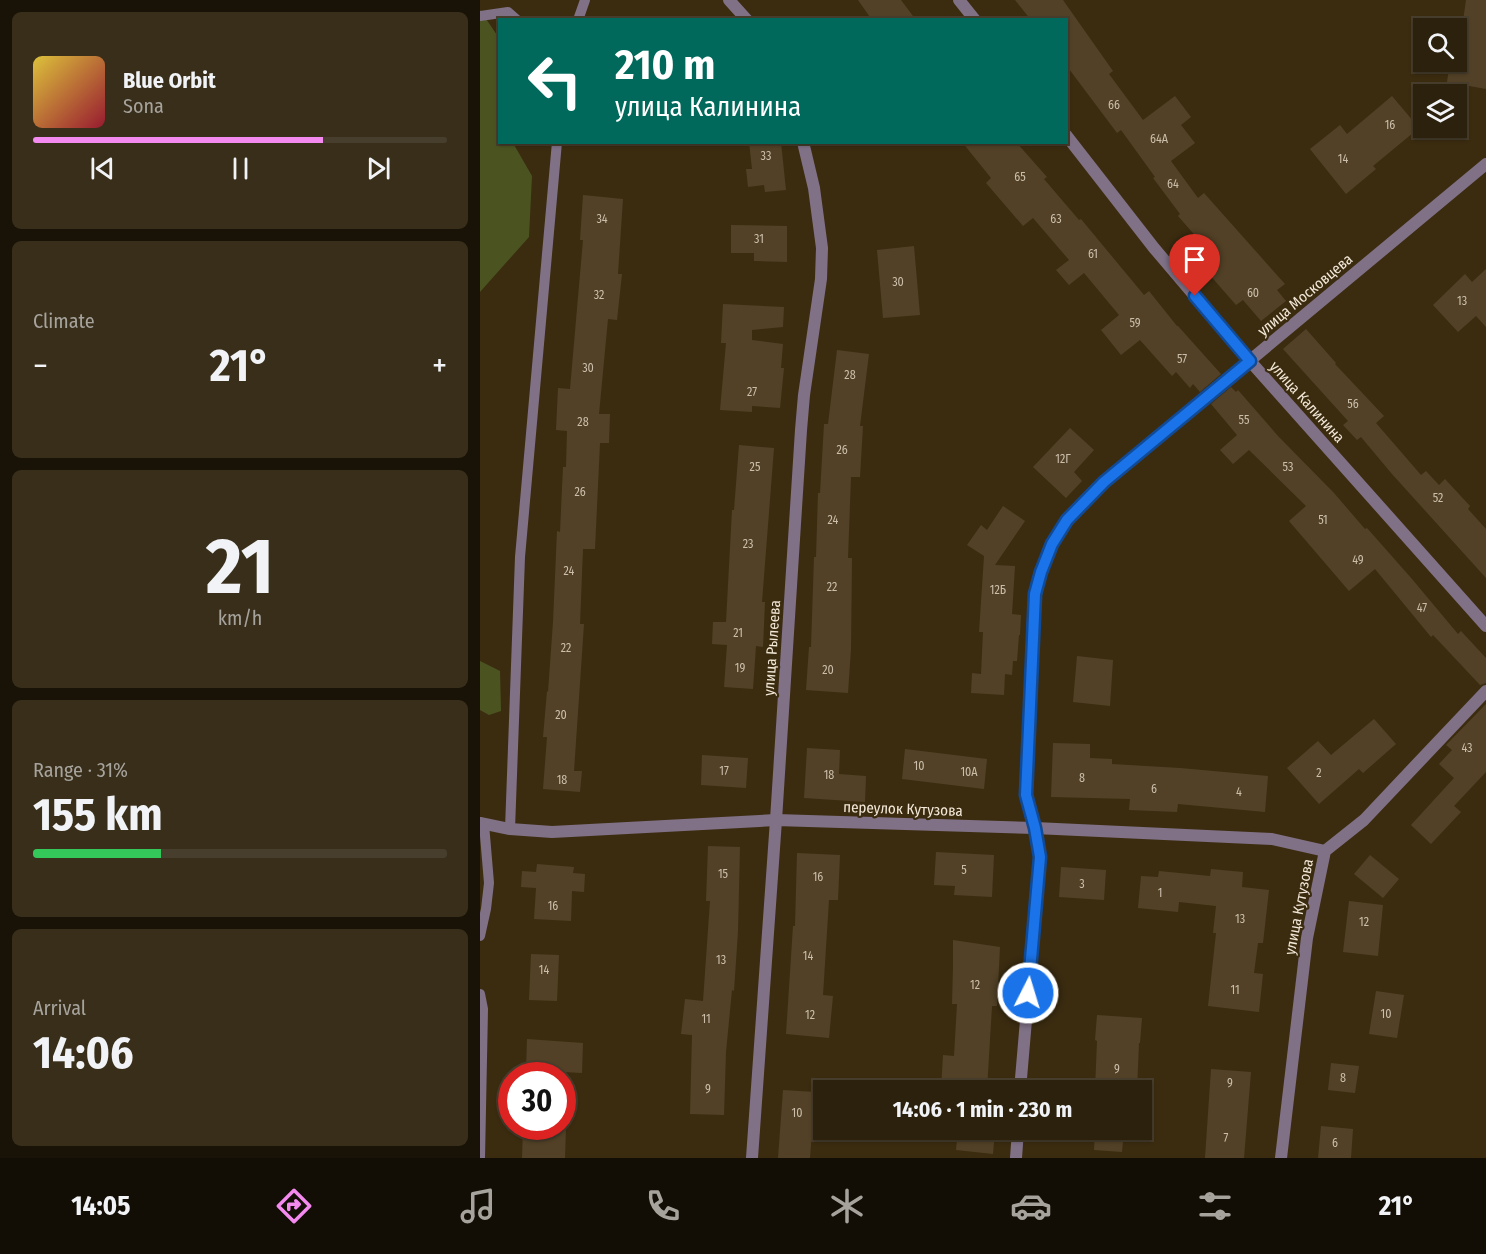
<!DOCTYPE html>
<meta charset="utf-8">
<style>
:root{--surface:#2c210c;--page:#382e1a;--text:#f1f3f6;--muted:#a6a39d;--line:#483e2d;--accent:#f489f0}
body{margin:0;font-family:"Fira Sans Condensed",sans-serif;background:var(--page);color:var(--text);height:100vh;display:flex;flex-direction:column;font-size:22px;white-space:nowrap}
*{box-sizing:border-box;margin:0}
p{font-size:20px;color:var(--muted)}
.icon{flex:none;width:33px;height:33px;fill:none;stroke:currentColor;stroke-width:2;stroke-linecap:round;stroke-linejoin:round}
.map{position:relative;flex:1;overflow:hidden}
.details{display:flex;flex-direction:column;gap:12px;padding:12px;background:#181207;width:480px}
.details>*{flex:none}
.hud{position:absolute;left:18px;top:18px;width:570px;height:126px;border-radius:0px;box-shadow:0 2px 4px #0004,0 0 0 2px var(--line);background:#00695c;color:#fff;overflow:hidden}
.buttons{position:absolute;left:933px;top:18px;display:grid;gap:12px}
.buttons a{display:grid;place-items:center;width:54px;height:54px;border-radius:0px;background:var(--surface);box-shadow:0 2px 4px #0004,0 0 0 2px var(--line);font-size:30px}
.speed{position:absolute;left:18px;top:1062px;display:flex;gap:12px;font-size:30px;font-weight:700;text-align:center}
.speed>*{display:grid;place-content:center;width:78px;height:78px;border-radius:50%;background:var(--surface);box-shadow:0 2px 4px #0004,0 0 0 2px var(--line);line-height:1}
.speed .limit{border:9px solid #d22;background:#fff;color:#111}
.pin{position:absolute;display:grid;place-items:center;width:51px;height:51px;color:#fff;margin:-62px -26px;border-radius:50% 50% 50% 0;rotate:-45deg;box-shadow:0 0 6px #0007}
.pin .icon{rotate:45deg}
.me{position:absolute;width:66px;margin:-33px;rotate:5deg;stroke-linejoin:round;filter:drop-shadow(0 0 4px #0008)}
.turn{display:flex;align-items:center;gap:21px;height:126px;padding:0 18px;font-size:27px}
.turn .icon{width:78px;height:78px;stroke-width:2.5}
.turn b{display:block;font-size:42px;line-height:51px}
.big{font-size:45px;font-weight:700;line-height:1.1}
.details .widget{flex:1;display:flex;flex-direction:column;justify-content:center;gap:9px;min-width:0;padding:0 21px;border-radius:9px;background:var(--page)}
.details .dial{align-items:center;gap:0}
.dial b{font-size:78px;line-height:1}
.song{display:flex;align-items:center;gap:18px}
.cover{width:72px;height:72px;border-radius:9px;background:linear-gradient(135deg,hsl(50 70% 55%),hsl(350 70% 35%))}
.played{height:6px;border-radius:3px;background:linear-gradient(90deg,var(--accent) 70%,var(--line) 70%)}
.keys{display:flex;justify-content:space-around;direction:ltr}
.heat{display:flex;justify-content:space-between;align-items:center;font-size:33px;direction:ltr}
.charge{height:9px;border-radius:4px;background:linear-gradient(90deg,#34c759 31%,var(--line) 0)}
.trip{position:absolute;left:333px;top:1080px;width:339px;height:60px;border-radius:0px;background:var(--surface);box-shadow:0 2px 4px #0004,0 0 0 2px var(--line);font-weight:700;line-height:60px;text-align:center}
.menu{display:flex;height:96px;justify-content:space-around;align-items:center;background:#120d05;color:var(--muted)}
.menu .icon{width:42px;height:42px}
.menu .current{color:var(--accent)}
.menu b{font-size:27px;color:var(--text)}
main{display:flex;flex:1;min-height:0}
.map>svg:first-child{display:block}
.green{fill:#4b5421}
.building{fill:#524126}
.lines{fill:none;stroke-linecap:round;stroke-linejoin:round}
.lane{stroke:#807187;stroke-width:10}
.street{stroke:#807187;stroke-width:12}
.route-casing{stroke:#114b97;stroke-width:15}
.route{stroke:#1a73e8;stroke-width:10}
.labels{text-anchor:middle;stroke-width:4.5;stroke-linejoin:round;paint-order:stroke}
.number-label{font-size:12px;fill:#cbbfac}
.street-label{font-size:15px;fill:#f3e9d9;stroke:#3b2c10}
</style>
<main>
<section class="details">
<div class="widget">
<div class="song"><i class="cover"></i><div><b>Blue Orbit</b><p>Sona</p></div></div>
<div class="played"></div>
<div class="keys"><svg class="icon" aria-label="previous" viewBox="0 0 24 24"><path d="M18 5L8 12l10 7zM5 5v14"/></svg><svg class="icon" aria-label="pause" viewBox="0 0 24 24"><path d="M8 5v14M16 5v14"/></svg><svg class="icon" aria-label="next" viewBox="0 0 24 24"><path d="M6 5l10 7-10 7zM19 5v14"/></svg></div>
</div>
<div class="widget"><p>Climate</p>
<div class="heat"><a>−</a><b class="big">21°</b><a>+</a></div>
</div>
<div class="widget dial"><b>21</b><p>km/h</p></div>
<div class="widget"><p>Range · 31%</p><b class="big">155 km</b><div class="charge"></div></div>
<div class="widget"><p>Arrival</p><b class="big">14:06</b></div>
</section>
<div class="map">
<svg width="1006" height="1158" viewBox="0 0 1006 1158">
<rect width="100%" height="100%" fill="#3b2c10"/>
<g class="green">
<polygon points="0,10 19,38 20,142 33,143 52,176 49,237 0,292"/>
<polygon points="0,661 20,671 21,711 9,715 0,710"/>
</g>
<g class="building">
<polygon points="378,0 421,0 436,20 392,20"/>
<polygon points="535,0 583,0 633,71 629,74 663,120 695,96 711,117 701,125 715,143 691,161 718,198 724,193 805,284 797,290 806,301 781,321 763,300 756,305 728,273 739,263 698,216 700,214 673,178 675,177 641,130 637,133 586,65 586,20 551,20"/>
<polygon points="986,0 1006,0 1006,89 967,82 970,62 976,62 976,48 979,49"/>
<polygon points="912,96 939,128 893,166 896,169 866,194 830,149 860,125 867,134"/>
<polygon points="269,142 301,142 306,190 285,192 284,185 268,187 266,169 272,169"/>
<polygon points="482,142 536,142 567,177 564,179 599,220 601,219 664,295 669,291 697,326 698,326 741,374 720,392 713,384 710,388 696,372 692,376 660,340 641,355 621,330 639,315 604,273 589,285 576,270 589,260 553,218 543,226 506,183 511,178"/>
<polygon points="103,195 143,199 138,274 142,274 137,320 128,319 119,414 130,414 129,443 120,443 115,549 103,549 100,624 104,624 94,771 102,771 100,792 63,789 67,737 63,737 67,691 68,692 73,622 77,531 80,532 83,467 86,467 87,431 76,430 78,388 90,389 103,240 100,240"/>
<polygon points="251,225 307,226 307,262 274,261 274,253 251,253"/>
<polygon points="434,246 440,315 403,318 397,250"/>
<polygon points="1006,269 1006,327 996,316 978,332 953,305 985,274 992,282"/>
<polygon points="243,304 304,307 303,327 272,330 272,340 303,344 301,368 304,368 300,408 272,406 272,412 240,410 246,343 241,343"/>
<polygon points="826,329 856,363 855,364 904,416 896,423 941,475 946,471 959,485 965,479 990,506 988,509 1006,529 1006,578 912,474 881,437 877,440 863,425 868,421 803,349"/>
<polygon points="357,350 389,354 380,426 383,426 380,477 371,477 368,558 372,558 371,649 368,693 326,690 329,647 331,647 334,557 336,557 338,493 340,493 344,424 348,424"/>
<polygon points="751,387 756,392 758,390 798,436 854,493 885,529 887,528 932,579 978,634 981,631 1006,658 1006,683 1000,685 953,635 951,637 895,569 869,591 809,521 826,506 769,450 753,464 740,450 757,435 731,404"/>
<polygon points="590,428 614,450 594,472 602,481 586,498 553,467"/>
<polygon points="259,445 294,448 282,602 285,602 283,647 276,646 273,689 244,687 247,645 232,644 233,622 246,622 252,510 254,510"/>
<polygon points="523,506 545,521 515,565 535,566 532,614 541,615 540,635 539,635 537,661 533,661 532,675 525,674 524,695 491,693 492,673 501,674 503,632 499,632 504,556 487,545 501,525 507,530"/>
<polygon points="597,656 633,660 630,706 593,702"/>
<polygon points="1006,704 1006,772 974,806 981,812 951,844 931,825 974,778 959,764 972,750 966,745"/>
<polygon points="894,719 916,744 883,773 879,769 839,804 807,768 838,741 851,755"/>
<polygon points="573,743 610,744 610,758 632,759 632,764 700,768 788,776 785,812 698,804 697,812 649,810 650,799 571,797"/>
<polygon points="327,748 360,750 359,774 386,776 385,802 324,798"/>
<polygon points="425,749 507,759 504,789 422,779"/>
<polygon points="222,755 268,758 266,788 221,785"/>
<polygon points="228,846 260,847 258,931 254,991 252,990 246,1052 244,1115 210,1114 212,1035 201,1034 205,999 223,1001 230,901 226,901"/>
<polygon points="456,852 514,855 512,897 474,895 475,886 454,885"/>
<polygon points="317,853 360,855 358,900 349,900 343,995 353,996 349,1038 306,1034 313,926 315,926"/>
<polygon points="890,855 919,879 903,898 874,874"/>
<polygon points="57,864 94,867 93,873 105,874 104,892 92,891 91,921 54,919 56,888 41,887 42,871 56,872"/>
<polygon points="581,867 626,870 624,900 579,897"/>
<polygon points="731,869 763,872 762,887 789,890 783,943 778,943 774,973 783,974 779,1012 728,1006 736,933 733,933 736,906 699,902 698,912 658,908 661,876 678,877 679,871 730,876"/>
<polygon points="869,901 903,905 898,956 863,952"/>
<polygon points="473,940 520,947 517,1006 512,1006 507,1090 461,1090 463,1055 474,1056 477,1004 472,1004 473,967"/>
<polygon points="51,954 79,955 77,1001 49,1000"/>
<polygon points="896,991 924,995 917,1038 889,1034"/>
<polygon points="617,1015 662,1018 660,1043 659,1043 657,1090 615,1090 617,1041 615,1040"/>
<polygon points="47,1039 103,1043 102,1073 46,1070"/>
<polygon points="851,1063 879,1066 875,1093 848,1090"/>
<polygon points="731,1069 771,1072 764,1158 725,1158"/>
<polygon points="303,1090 335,1092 330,1158 298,1158"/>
<polygon points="43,1126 86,1126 85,1158 42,1158"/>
<polygon points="841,1126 873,1129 871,1158 838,1158"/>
<polygon points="478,1130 515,1130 513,1154 476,1150"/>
<polygon points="615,1130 644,1130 642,1152 614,1150"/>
</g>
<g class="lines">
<g class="lane">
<polyline points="0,16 28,12 37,20"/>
<polyline points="98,20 105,0"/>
<polyline points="30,829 40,557 77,142"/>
<polyline points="0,936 6,909 9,883 4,824"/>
<polyline points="0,994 3,1009 0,1158"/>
</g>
<g class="street">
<polyline points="249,0 267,20"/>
<polyline points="479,0 495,20"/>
<polyline points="586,135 674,248 770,361 1006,626"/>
<polyline points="0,823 30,829 72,832 296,820 555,828 792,839 845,851"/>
<path d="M 540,1090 L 560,857 L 555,828 L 546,795 L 553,617 C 556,583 566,548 587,520 C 598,507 612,495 624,482 L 1006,164"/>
<polyline points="272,1158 296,820 321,430 324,395 341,279 342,248 334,188 323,142"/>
<polyline points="536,1158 538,1130"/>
<polyline points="801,1158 827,938 845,851 884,820 1006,691"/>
</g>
</g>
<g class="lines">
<defs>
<polyline id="route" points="548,993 560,857 555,828 546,795 555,594 561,572 572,544 587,520 624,482 770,361 715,296"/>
</defs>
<use href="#route" class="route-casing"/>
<use href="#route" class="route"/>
</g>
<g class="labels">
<g class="number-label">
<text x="634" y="109">66</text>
<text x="910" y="129">16</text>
<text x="679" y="143">64А</text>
<text x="286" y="160">33</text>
<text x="863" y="163">14</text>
<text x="540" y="181">65</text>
<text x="693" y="188">64</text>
<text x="122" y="223">34</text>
<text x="576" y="223">63</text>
<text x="279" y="243">31</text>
<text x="613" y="258">61</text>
<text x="418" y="286">30</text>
<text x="773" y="297">60</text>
<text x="119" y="299">32</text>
<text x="982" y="305">13</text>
<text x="655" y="327">59</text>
<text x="702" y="363">57</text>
<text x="108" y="372">30</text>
<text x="370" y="379">28</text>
<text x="272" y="396">27</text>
<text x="873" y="408">56</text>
<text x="764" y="424">55</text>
<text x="103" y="426">28</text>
<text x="362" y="454">26</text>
<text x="583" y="463">12Г</text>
<text x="275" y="471">25</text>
<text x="808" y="471">53</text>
<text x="100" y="496">26</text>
<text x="958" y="502">52</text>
<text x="353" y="524">24</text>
<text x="843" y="524">51</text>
<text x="268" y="548">23</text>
<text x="878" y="564">49</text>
<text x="89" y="575">24</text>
<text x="352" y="591">22</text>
<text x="518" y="594">12Б</text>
<text x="942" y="612">47</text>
<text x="258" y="637">21</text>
<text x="86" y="652">22</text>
<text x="260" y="672">19</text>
<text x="348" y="674">20</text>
<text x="81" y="719">20</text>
<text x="987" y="752">43</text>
<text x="439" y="770">10</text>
<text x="244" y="775">17</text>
<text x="489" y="776">10А</text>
<text x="839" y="777">2</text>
<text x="349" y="779">18</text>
<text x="602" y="782">8</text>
<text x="82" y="784">18</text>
<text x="674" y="793">6</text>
<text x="759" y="796">4</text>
<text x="484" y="874">5</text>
<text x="243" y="878">15</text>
<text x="338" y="881">16</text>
<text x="602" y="888">3</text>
<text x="680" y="897">1</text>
<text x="73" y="910">16</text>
<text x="760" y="923">13</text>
<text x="884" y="926">12</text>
<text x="328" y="960">14</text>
<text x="241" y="964">13</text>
<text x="64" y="974">14</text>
<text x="495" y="989">12</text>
<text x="755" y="994">11</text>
<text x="906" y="1018">10</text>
<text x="330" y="1019">12</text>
<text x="226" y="1023">11</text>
<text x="637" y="1073">9</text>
<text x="863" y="1082">8</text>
<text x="750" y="1087">9</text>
<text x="228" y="1093">9</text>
<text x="317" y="1117">10</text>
<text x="746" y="1142">7</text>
<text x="855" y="1147">6</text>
</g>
<g class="street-label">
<text transform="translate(825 295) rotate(-40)" y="5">улица Московцева</text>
<text transform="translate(827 402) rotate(48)" y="5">улица Калинина</text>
<text transform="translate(292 648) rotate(-86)" y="5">улица Рылеева</text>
<text transform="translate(423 809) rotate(2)" y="5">переулок Кутузова</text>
<text transform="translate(819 907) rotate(-79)" y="5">улица Кутузова</text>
</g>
</g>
</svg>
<div class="buttons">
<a><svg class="icon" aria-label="search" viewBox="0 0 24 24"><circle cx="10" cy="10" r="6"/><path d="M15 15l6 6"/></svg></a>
<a><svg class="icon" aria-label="layers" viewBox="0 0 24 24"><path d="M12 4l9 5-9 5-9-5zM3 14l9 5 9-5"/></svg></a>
</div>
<div class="speed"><div class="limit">30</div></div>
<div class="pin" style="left:715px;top:296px;background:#d93025"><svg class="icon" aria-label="arrive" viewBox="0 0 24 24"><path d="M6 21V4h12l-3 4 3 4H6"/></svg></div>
<svg class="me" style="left:548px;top:993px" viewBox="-20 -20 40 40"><circle r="17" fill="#1a73e8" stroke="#fff" stroke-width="3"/><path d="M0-11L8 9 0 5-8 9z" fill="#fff"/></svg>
<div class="trip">14:06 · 1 min · 230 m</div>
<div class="hud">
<div class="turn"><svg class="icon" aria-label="left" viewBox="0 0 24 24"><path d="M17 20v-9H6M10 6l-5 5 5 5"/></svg><div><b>210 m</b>улица Калинина</div></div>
</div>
</div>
</main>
<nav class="menu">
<b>14:05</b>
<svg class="icon current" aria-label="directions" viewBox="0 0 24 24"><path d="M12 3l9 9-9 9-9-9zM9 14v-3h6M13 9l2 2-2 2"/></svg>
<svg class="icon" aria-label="music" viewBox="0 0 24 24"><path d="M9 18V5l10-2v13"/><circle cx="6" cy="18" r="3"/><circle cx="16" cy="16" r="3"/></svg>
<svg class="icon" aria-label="phone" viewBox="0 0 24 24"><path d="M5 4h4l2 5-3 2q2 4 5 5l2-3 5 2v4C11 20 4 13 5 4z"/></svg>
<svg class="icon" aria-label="climate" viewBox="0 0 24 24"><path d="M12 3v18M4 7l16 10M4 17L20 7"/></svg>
<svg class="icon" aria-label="car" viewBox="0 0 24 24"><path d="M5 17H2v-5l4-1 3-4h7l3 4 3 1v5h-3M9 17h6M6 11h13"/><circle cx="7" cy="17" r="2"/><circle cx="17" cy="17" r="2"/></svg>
<svg class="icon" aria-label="filters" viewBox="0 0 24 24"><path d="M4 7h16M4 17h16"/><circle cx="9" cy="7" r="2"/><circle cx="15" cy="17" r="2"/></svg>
<b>21°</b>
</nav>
